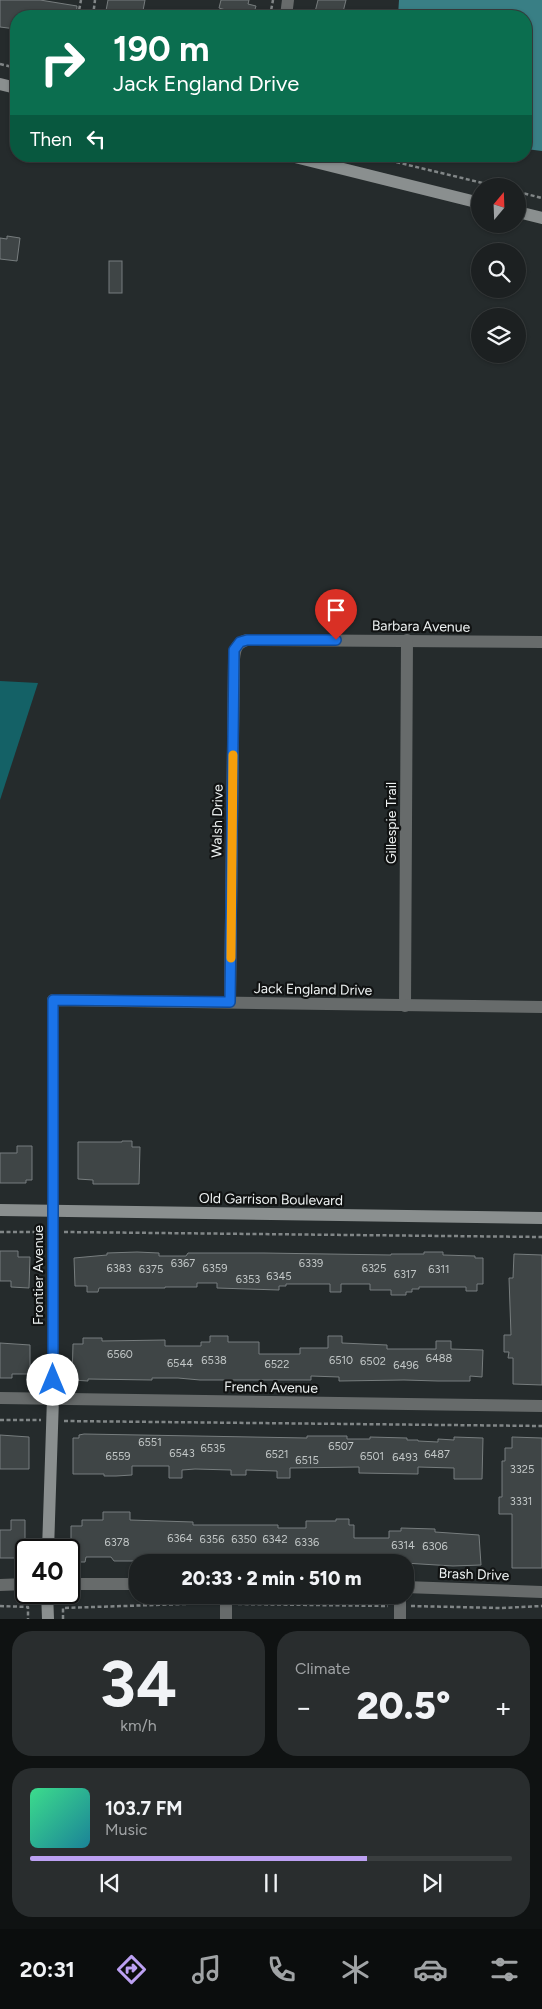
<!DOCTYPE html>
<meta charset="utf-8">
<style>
:root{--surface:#1c2021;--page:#292d2e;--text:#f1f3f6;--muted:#a0a3a5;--line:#3a3e3f;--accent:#bca0f2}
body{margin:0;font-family:Figtree,sans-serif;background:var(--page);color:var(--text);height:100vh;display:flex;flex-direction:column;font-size:19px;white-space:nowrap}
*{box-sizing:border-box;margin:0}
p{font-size:16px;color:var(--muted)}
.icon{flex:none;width:28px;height:28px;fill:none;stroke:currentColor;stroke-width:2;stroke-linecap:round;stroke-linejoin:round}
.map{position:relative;height:1619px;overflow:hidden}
.details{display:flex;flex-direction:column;gap:12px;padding:12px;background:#0f1212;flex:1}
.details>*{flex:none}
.banner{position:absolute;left:10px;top:10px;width:522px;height:152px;border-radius:20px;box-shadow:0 1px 4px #0004,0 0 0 1px var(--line);background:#0b6e4f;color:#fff;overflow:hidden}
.needle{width:32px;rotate:19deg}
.fabs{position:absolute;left:471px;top:178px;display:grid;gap:10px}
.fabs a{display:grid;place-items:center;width:55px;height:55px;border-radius:50%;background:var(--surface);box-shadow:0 1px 4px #0004,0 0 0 1px var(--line);font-size:25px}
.speed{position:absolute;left:15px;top:1539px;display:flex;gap:10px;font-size:25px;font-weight:700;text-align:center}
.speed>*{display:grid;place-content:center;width:65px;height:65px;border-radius:50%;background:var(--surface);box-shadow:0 1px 4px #0004,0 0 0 1px var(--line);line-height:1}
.speed .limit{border:2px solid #111;border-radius:8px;background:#fff;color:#111}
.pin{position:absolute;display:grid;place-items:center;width:42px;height:42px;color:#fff;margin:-51px -21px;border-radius:50% 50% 50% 0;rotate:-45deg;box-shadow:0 0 5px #0007}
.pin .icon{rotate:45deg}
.me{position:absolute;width:55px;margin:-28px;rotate:0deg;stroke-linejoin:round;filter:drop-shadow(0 0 4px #0008)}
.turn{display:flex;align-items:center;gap:18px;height:105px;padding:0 20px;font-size:22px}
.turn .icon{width:65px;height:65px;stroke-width:2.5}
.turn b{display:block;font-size:35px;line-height:42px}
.then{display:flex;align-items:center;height:48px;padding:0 20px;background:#0003;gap:10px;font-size:19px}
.big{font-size:38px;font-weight:800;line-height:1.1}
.details .widget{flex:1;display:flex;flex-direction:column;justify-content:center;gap:8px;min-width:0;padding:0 18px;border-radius:20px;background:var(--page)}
.details .dial{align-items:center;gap:0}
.dial b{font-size:65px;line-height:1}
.song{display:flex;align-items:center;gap:15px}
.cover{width:60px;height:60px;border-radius:8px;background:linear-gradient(135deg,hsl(150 70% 55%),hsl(190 70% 35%))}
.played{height:5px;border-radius:2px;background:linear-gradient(90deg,var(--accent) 70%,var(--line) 70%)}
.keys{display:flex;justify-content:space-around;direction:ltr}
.heat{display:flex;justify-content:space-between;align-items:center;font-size:28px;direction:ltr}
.details .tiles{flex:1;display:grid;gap:12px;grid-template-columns:1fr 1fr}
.widget:last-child{grid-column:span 2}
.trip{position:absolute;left:129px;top:1554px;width:285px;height:50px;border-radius:20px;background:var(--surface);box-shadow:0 1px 4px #0004,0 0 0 1px var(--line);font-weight:800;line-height:50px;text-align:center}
.menu{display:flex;height:80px;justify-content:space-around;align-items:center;background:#0b0d0d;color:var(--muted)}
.menu .icon{width:35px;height:35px}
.menu .current{color:var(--accent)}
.menu b{font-size:22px;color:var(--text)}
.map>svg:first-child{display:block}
.forest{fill:#146166}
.water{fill:#397f85}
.building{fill:#3f4546;stroke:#777d7e}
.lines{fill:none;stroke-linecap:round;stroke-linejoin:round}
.path{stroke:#818687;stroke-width:2.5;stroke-dasharray:4 2.5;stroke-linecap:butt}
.street{stroke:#676b6b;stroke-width:12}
.secondary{stroke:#8a8f8f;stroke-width:12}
.route-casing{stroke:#114b97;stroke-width:12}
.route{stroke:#1a73e8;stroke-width:9}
.slow{stroke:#f59e0b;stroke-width:9}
.labels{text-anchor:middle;stroke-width:4.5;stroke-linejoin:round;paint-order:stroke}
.number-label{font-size:11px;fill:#c2c7c7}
.street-label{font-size:14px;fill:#eef2f2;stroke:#111313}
</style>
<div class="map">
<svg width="542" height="1619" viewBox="0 0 542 1619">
<rect width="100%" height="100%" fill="#252b2c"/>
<polygon class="forest" points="0,681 38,683 0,800"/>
<polygon class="water" points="399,0 542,0 542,151 526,149 526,16 398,16"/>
<g class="building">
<polygon points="0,0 40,0 77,6 76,16 16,16 16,29 0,27"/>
<polygon points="108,0 145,0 142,16 105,16"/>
<polygon points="221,0 249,0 248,4 256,6 253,16 235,16 228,14 229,11 219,8"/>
<polygon points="318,0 346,0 342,16 314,16"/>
<polygon points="7,236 20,238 17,261 0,259 0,238 7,239"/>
<rect x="109" y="261" width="13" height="32"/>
<polygon points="122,1141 132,1141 132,1147 140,1147 139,1184 93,1184 93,1180 78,1179 78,1142 122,1142"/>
<polygon points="17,1146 32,1146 32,1180 26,1180 26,1183 0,1183 0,1153 17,1153"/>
<polygon points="0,1251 18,1251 18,1257 30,1257 29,1288 11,1287 11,1281 0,1281"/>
<polygon points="137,1252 159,1253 159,1256 186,1256 188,1253 264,1253 391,1255 391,1254 424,1254 424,1252 443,1252 443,1255 475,1256 475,1258 483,1258 483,1284 477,1284 477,1291 466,1291 466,1287 419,1287 419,1289 412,1289 412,1292 406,1292 406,1295 391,1295 391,1290 370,1290 370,1284 341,1284 341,1292 330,1292 330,1284 286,1284 286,1286 279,1286 279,1290 217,1288 217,1283 197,1283 197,1287 165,1287 165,1288 99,1288 98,1292 87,1292 87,1286 75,1286 74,1258 107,1255 107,1253"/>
<polygon points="514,1254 542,1255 542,1385 513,1384 513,1358 508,1358 509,1352 504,1352 504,1335 511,1335 509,1278 513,1278"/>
<polygon points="210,1336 228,1336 228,1342 259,1342 259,1354 300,1354 300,1348 328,1348 328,1336 342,1336 342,1343 387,1345 387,1349 436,1349 436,1341 451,1341 451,1349 483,1350 482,1377 470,1376 470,1381 438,1381 404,1380 339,1381 339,1377 311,1376 311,1380 200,1380 178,1378 152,1378 152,1380 88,1379 88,1381 72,1380 73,1344 83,1344 83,1338 102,1338 102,1341 165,1340 165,1346 201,1346 201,1342 210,1342"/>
<polygon points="0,1343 30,1345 30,1374 12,1374 12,1378 0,1378"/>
<polygon points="84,1434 307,1438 307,1436 347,1436 347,1439 370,1439 370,1437 407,1438 407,1440 418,1440 418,1441 438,1442 438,1439 454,1440 454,1437 483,1438 482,1479 454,1479 454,1468 418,1467 418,1474 359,1473 359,1467 290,1468 290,1478 277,1478 277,1471 246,1470 246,1475 231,1475 231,1470 195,1469 182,1470 182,1478 169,1478 169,1466 132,1466 132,1475 116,1476 104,1476 104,1474 73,1474 73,1438 79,1438 79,1435"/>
<polygon points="0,1435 29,1437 29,1469 0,1469"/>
<polygon points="512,1437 542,1438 542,1568 512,1568 512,1514 499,1514 499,1497 502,1497 502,1461 505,1461 505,1448 512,1448"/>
<polygon points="103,1512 130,1512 130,1520 193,1522 193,1525 278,1525 278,1528 306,1528 306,1521 336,1521 336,1519 349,1519 349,1525 354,1525 354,1538 389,1538 389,1531 401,1531 401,1528 435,1529 435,1532 479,1535 481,1565 453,1566 372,1561 114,1561 111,1557 86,1557 85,1562 71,1562 71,1526 82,1526 82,1520 103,1520"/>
<polygon points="11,1520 25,1520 25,1554 19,1554 19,1558 0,1558 0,1530 11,1530"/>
</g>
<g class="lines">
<g class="path">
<polyline points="78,16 81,0"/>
<polyline points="93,16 95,0"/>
<polyline points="270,16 273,0"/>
<polyline points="0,64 16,68"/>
<polyline points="371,156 495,186"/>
<polyline points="518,192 542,198"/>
<polyline points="0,1232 41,1232"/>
<polyline points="64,1232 542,1237"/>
<polyline points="0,1420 41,1420"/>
<polyline points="64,1421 542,1426"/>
<polyline points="238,1604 388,1606"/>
<polyline points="0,1606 28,1607 28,1619"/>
<polyline points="411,1606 501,1608 542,1606"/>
<polyline points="63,1619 63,1608 215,1603"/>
</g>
<g class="street">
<polyline points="286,16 288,0"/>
<path d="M 230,1002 L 234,659 C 235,648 237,643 247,640 L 542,642"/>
<polyline points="405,1006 407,640"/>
<polyline points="53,1211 53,1000 542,1007"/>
<polyline points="0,1398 542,1406"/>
<polyline points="69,1584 138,1584"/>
<polyline points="0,1585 26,1584"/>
<polyline points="405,1587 542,1592"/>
<polyline points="226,1595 226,1619"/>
<polyline points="400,1619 400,1595"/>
</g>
<g class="secondary">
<polyline points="0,84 16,88"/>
<polyline points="291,156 480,203"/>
<polyline points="518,212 542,218"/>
<polyline points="0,1210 542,1218"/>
<polyline points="48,1550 53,1398 53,1211"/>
<polyline points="47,1592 48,1619"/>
</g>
</g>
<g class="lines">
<defs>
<polyline id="route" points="53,1380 53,1000 230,1002 234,650 240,642 247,640 336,640"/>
</defs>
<use href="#route" class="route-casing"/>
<use href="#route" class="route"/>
<polyline class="slow" points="231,958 233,755"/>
</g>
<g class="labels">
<g class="number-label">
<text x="183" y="1267">6367</text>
<text x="311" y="1267">6339</text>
<text x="119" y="1272">6383</text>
<text x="215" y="1272">6359</text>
<text x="374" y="1272">6325</text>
<text x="151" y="1273">6375</text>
<text x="439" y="1273">6311</text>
<text x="405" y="1278">6317</text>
<text x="279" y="1280">6345</text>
<text x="248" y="1283">6353</text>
<text x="120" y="1358">6560</text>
<text x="439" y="1362">6488</text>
<text x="214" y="1364">6538</text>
<text x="341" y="1364">6510</text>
<text x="373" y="1365">6502</text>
<text x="180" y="1367">6544</text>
<text x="277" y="1368">6522</text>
<text x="406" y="1369">6496</text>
<text x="150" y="1446">6551</text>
<text x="341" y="1450">6507</text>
<text x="213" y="1452">6535</text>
<text x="182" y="1457">6543</text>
<text x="277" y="1458">6521</text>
<text x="437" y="1458">6487</text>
<text x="118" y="1460">6559</text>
<text x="372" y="1460">6501</text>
<text x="405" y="1461">6493</text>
<text x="307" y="1464">6515</text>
<text x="522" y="1473">3325</text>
<text x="521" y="1505">3331</text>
<text x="180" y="1542">6364</text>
<text x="212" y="1543">6356</text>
<text x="244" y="1543">6350</text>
<text x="275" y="1543">6342</text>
<text x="117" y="1546">6378</text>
<text x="307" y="1546">6336</text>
<text x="403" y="1549">6314</text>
<text x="435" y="1550">6306</text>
</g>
<g class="street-label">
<text transform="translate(421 626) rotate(1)" y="5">Barbara Avenue</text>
<text transform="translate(217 821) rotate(-89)" y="5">Walsh Drive</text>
<text transform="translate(391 823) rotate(-90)" y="5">Gillespie Trail</text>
<text transform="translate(313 989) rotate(1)" y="5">Jack England Drive</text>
<text transform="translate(271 1199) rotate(1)" y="5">Old Garrison Boulevard</text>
<text transform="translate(38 1275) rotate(-90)" y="5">Frontier Avenue</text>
<text transform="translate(271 1387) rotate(1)" y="5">French Avenue</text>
<text transform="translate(474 1574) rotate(2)" y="5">Brash Drive</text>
</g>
</g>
</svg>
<div class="fabs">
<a><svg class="needle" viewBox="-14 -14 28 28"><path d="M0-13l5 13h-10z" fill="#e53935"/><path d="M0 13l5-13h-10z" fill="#a0a3a5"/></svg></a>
<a><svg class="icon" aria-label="search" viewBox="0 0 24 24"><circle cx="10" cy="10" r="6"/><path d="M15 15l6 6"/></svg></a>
<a><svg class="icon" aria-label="layers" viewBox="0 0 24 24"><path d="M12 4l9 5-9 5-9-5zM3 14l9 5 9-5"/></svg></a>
</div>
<div class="speed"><div class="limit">40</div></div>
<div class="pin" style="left:336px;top:640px;background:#d93025"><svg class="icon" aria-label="arrive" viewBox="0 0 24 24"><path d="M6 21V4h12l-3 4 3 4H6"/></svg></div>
<svg class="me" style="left:53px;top:1380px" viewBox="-20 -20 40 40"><circle r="19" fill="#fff"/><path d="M0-13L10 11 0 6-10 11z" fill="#1a73e8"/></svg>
<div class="trip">20:33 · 2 min · 510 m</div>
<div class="banner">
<div class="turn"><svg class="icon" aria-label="right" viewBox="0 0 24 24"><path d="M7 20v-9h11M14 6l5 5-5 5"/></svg><div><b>190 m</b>Jack England Drive</div></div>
<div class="then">Then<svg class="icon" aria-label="left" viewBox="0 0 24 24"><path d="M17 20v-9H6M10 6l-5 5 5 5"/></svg></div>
</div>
</div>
<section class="details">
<div class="tiles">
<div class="widget dial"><b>34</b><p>km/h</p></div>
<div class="widget"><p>Climate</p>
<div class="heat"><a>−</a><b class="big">20.5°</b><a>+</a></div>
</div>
<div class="widget">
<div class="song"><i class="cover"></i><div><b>103.7 FM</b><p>Music</p></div></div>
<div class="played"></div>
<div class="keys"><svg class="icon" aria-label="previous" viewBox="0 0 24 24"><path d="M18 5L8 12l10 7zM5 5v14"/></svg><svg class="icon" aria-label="pause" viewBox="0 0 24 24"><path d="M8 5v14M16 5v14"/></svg><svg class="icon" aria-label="next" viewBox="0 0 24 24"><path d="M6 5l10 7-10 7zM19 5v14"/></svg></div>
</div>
</div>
</section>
<nav class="menu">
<b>20:31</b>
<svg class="icon current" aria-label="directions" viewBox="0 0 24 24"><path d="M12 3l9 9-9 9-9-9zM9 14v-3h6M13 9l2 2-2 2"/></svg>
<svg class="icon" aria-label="music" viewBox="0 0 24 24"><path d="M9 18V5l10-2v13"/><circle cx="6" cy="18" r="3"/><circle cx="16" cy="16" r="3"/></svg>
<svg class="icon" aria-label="phone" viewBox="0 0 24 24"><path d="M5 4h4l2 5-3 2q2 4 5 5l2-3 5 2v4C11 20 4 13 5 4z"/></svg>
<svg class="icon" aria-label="climate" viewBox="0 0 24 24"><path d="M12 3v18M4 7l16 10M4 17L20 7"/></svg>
<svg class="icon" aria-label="car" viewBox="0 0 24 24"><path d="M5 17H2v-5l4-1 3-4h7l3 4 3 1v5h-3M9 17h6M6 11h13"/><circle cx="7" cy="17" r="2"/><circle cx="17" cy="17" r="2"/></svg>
<svg class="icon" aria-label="filters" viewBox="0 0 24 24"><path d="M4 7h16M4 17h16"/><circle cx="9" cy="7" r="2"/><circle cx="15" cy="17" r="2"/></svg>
</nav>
